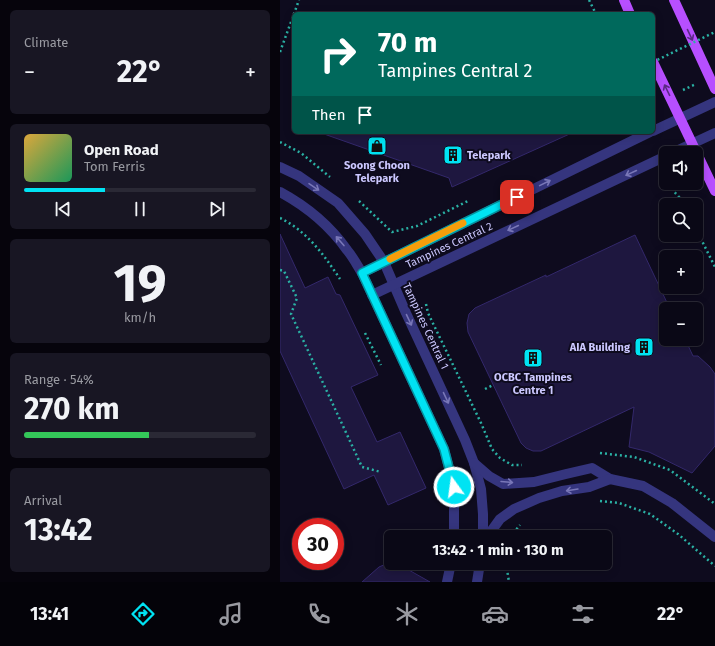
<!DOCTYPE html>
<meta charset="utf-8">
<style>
:root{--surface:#0a0816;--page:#181623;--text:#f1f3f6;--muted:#999aa1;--line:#2a2935;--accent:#00e3f3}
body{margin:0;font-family:"Fira Sans",sans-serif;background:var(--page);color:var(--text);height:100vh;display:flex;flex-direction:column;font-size:15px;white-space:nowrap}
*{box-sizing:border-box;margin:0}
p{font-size:13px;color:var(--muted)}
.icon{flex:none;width:22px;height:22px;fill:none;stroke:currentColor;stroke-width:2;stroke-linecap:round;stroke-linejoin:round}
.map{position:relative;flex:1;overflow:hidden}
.side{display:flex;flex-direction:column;gap:10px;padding:10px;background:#06040c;width:280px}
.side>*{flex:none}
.guide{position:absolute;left:12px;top:12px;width:363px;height:122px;border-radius:6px;box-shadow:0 2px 10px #0003,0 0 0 1px var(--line);background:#00695c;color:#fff;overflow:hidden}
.buttons{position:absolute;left:379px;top:146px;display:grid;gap:8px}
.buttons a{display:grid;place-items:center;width:44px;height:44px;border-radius:6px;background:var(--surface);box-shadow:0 2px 10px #0003,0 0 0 1px var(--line);font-size:20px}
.speed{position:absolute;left:12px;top:518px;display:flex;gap:8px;font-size:20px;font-weight:700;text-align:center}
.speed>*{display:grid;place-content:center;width:52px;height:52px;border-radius:50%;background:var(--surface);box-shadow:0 2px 10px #0003,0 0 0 1px var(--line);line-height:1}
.speed .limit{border:6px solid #d22;background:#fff;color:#111}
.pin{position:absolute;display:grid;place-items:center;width:34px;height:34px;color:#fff;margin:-17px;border-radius:8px;box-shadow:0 2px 6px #0006}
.me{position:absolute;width:44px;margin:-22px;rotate:346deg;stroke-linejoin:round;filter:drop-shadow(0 0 3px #0008)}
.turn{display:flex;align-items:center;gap:14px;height:84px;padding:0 20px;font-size:18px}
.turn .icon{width:52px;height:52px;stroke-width:2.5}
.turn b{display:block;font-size:28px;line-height:34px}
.then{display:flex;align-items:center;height:38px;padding:0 20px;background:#0003;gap:8px;font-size:15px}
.big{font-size:30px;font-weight:700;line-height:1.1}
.side .card{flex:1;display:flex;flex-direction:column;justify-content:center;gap:6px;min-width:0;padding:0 14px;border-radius:6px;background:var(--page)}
.side .dial{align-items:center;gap:0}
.dial b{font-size:52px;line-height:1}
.song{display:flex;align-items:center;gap:12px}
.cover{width:48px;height:48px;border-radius:6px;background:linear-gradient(135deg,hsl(40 70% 55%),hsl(150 70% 35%))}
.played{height:4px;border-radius:2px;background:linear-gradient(90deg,var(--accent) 35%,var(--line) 35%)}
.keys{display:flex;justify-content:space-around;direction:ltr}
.heat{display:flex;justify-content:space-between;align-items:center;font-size:22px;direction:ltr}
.charge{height:6px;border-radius:3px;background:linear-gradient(90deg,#34c759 54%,var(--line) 0)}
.trip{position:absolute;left:104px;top:530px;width:228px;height:40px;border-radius:6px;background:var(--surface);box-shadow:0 2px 10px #0003,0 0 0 1px var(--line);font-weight:700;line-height:40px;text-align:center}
.dock{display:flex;height:64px;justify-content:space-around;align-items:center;background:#040309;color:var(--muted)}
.dock .icon{width:28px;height:28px}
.dock .active{color:var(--accent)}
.dock b{font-size:18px;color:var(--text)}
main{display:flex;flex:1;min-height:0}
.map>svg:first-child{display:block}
.building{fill:#1e173f;stroke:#33286b}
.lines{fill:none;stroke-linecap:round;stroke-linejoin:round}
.path{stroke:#2ab1a4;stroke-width:2.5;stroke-dasharray:2 3;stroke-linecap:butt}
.minor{stroke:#35357e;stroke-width:10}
.major{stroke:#b74fff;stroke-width:10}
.path-bridge{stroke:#2ab1a4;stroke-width:2.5;stroke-dasharray:2 3;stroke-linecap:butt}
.oneway{stroke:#5a2a83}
.oneway2{stroke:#7977b8}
.route-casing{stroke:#00949e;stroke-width:10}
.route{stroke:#00e3f3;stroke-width:7}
.slow{stroke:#f59e0b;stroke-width:7}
.labels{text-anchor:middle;stroke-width:4;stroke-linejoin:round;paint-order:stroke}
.poi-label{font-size:11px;font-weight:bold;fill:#ccc8ff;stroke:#0e0b1e}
.street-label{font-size:11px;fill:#ccc8ff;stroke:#0e0b1e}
</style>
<main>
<section class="side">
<div class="card"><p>Climate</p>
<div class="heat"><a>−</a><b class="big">22°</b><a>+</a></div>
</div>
<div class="card">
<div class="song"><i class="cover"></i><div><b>Open Road</b><p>Tom Ferris</p></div></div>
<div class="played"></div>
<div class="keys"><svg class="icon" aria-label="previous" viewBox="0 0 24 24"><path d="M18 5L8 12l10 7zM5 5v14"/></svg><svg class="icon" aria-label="pause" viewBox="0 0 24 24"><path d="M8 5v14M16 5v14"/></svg><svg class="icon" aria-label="next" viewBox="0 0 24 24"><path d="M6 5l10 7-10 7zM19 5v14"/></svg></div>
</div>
<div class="card dial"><b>19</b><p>km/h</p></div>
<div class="card"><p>Range · 54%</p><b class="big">270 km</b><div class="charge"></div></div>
<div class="card"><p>Arrival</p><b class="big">13:42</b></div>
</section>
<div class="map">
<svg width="435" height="582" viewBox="0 0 435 582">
<rect width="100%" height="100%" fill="#0e0b1e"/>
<g class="building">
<polygon points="45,132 294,132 172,187 169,178 44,134"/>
<polygon points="0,234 25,288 48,277 56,294 60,295 98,375 71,387 97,442 120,432 146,488 108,505 94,475 64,489 0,351"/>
<polygon points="355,235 390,309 386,309 386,339 405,339 413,356 418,356 430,367 435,374 435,446 412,473 369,452 349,447 354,407 261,451 253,451 246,448 241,443 188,332 187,323 189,314 195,308 266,275 266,277"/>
<polygon points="113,563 120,565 150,582 82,582 99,567 106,564"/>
</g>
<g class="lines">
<g class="path">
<polyline points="309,0 316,14"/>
<polyline points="0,52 19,0"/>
<polyline points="403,90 416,84"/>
<polyline points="0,142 21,153 50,177"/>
<polyline points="388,185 400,198 404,205"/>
<polyline points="79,201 112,232 137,226 188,201"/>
<path d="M 0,218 C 27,231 44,255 60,279"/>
<polyline points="416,229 435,267"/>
<polyline points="0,270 4,271 17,298 11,314 82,467 101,472"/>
<polyline points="146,304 148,313 201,423 212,449 220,458 232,465 242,465"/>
<polyline points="85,333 101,365"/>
<polyline points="205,389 213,385"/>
<polyline points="320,453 354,457 390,470 435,504"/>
<polyline points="320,501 339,503 370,514 398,534 435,566"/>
<polyline points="230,537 240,525"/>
<polyline points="226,563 229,582"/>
</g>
<g class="minor">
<polyline points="373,131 435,102"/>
<polyline points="392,153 435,133"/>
<polyline points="0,167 19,176 58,203 85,234 104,262 126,313 185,440 194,463 201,489 203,514 203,537"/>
<path d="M 0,192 C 26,206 50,226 67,250 C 73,257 77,265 82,273 L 164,449 L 174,487 L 174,537"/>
<polyline points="82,273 370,132"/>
<polyline points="92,295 386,156"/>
<polyline points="194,463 209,476 223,484 254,482 286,474 312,468 330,479 363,486 392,503 435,537"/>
<polyline points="207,537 220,519 234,509 259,498 282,491 309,487 330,479"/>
<polyline points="167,582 171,563"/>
<polyline points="197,582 200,563"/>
</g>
<g class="major">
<polyline points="344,0 350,14"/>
<polyline points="394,0 435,89"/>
<polyline points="373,62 435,191"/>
</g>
<polyline class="path-bridge" points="373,62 435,32"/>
</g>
<defs><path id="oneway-shaft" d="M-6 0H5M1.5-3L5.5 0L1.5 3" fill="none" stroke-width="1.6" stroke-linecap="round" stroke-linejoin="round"/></defs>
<g class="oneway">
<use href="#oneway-shaft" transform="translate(410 35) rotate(65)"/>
<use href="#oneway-shaft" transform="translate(387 90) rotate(-116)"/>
</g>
<g class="oneway2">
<use href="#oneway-shaft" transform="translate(351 173) rotate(155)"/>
<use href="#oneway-shaft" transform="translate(265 183) rotate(-26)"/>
<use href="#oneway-shaft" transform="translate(34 187) rotate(34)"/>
<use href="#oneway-shaft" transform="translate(233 228) rotate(155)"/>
<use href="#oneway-shaft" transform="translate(60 241) rotate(-131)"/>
<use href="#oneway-shaft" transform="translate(129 320) rotate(65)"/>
<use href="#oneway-shaft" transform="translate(166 398) rotate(65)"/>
<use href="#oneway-shaft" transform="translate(227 482) rotate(5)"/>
<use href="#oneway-shaft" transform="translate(292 490) rotate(171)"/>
</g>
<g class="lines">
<defs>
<polyline id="route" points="174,487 164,449 82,273 237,197"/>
</defs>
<use href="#route" class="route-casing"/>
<use href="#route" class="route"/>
<polyline class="slow" points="110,259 183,223"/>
</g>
<defs>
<symbol id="shop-square" viewBox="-11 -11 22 22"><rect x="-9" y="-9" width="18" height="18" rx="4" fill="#00e3f3" stroke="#0e0b1e"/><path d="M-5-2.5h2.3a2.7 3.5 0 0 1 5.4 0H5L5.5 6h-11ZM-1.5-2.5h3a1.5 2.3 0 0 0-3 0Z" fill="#111"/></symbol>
<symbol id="building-square" viewBox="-11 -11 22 22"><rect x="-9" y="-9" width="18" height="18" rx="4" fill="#00e3f3" stroke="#0e0b1e"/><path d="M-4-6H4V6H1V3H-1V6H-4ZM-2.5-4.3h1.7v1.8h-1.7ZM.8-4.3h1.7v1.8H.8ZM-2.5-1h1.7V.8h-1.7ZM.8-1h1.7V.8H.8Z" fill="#111"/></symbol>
</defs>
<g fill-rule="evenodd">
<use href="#shop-square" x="86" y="135" width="22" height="22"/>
<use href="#building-square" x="162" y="144" width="22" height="22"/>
<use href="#building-square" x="353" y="336" width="22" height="22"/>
<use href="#building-square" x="242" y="347" width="22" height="22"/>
</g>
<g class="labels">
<g class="poi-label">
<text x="187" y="159" text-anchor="start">Telepark</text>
<text x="97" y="169">Soong Choon<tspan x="97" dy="13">Telepark</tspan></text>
<text x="350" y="351" text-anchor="end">AIA Building</text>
<text x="253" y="381">OCBC Tampines<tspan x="253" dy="13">Centre 1</tspan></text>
</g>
<g class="street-label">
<text transform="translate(169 245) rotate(-25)" y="4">Tampines Central 2</text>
<text transform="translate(146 326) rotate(65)" y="4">Tampines Central 1</text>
</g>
</g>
</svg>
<div class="buttons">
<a><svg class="icon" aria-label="sound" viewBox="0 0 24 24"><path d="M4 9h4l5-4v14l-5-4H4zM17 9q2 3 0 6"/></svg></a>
<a><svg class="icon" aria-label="search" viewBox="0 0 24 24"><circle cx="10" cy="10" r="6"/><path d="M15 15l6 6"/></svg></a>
<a>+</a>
<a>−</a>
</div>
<div class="speed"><div class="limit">30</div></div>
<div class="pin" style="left:237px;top:197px;background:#d93025"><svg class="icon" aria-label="arrive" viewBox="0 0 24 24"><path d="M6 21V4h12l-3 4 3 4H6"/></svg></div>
<svg class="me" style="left:174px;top:487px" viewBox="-20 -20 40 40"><circle r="17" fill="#00e3f3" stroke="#fff" stroke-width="3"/><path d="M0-11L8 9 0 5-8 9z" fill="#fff"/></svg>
<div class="trip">13:42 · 1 min · 130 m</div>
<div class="guide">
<div class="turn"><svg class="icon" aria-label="right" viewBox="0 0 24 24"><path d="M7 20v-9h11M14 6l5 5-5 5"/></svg><div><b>70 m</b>Tampines Central 2</div></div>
<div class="then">Then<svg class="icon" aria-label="arrive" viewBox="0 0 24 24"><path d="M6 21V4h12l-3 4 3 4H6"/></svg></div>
</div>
</div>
</main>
<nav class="dock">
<b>13:41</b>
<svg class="icon active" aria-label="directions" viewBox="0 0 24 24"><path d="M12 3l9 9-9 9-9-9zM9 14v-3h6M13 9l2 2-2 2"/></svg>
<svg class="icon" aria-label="music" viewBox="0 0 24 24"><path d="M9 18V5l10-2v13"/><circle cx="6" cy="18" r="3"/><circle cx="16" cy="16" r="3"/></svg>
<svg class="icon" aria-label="phone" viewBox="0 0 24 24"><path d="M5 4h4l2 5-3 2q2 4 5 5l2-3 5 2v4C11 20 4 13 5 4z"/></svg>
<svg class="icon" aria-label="climate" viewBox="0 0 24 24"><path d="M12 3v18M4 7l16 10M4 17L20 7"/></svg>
<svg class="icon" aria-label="car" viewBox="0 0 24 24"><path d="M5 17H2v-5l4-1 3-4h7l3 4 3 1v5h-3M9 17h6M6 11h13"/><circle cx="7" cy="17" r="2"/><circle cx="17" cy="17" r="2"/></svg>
<svg class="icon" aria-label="filters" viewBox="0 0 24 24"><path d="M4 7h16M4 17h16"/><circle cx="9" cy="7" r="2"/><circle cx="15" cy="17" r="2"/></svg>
<b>22°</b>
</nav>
